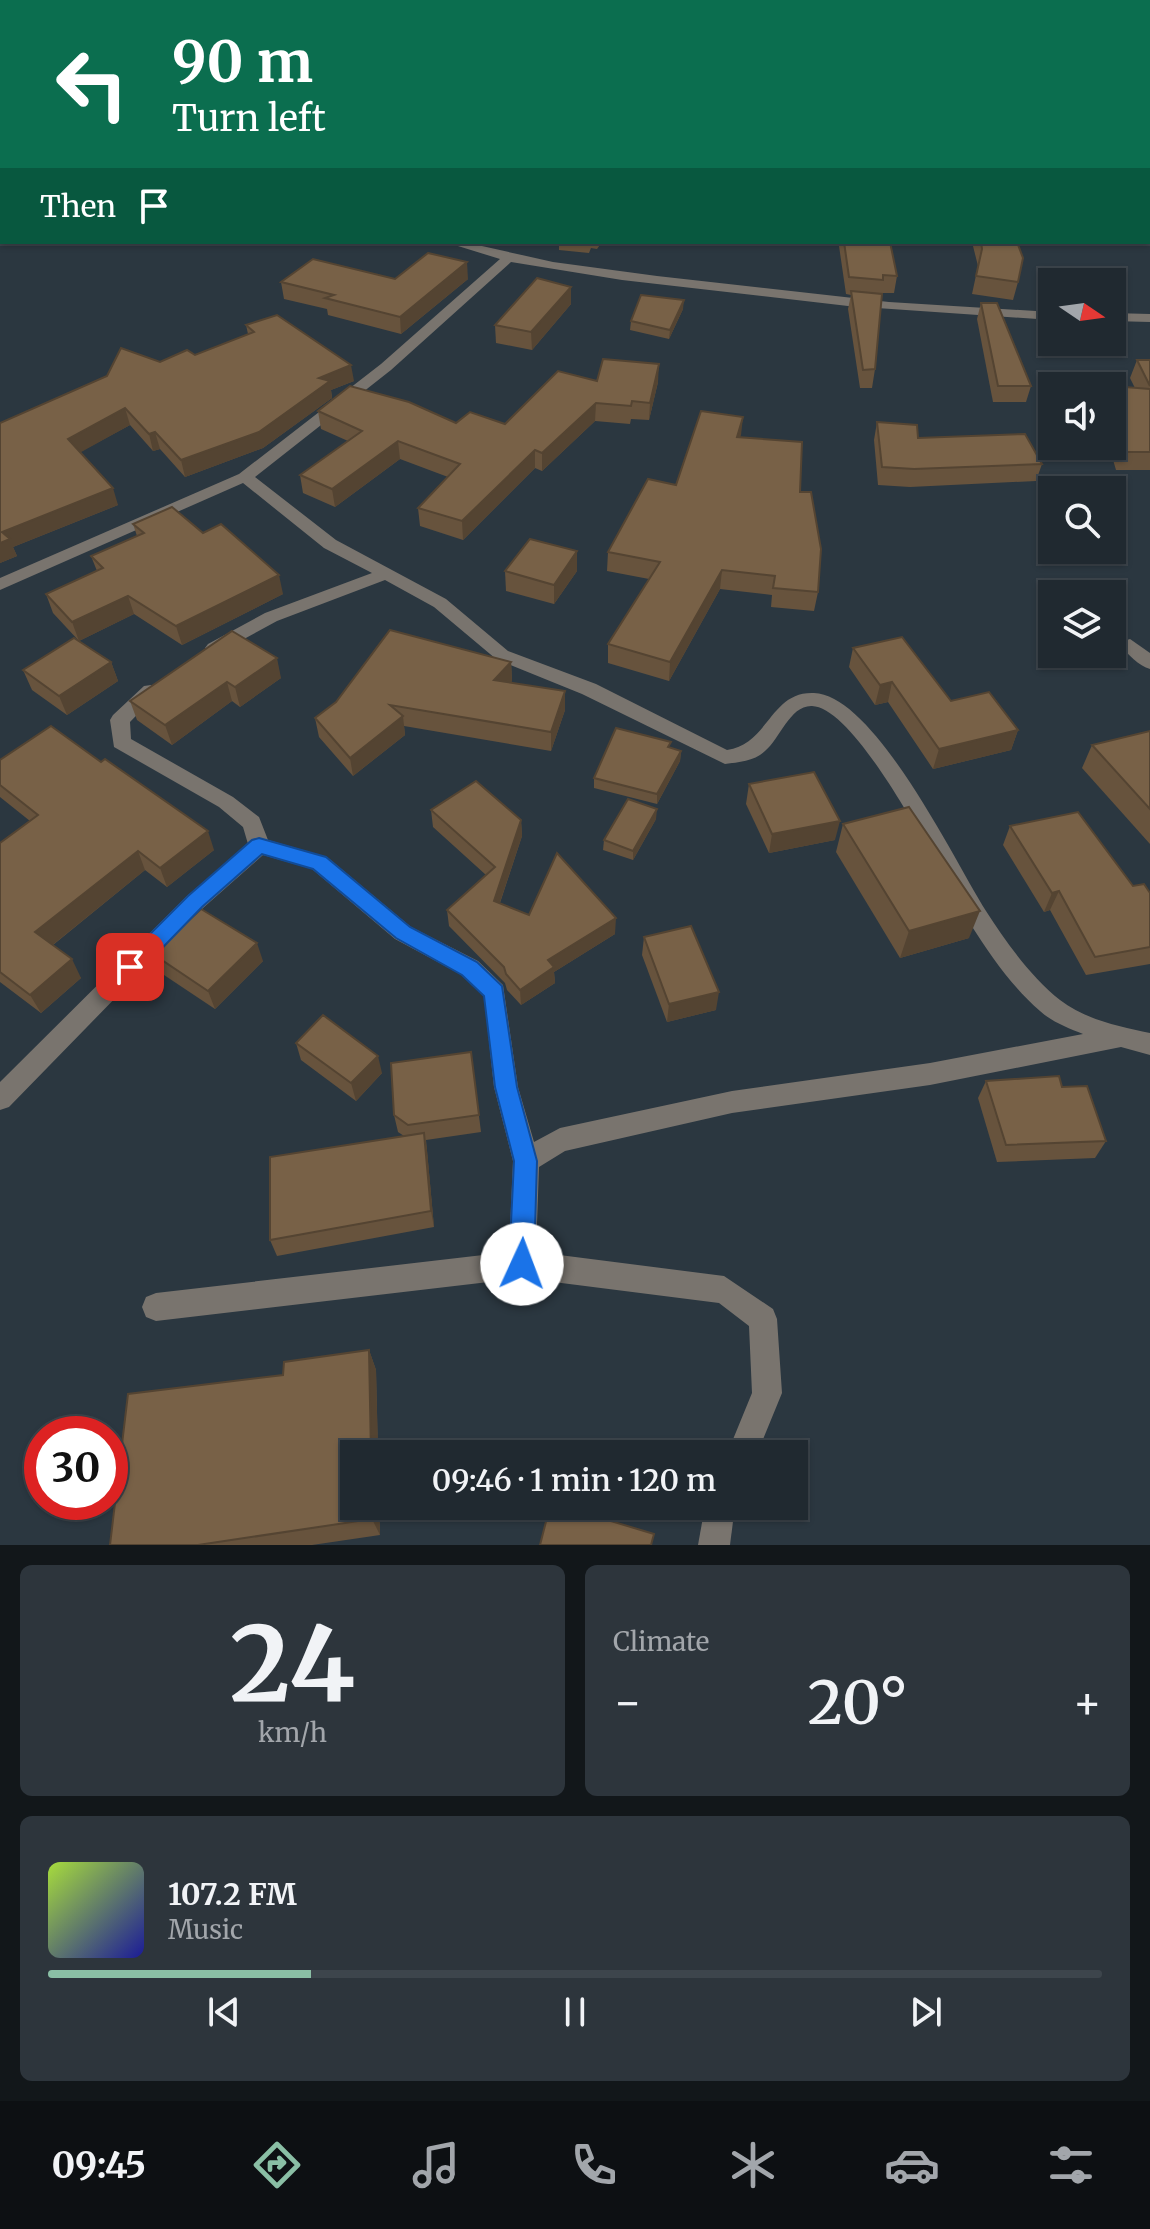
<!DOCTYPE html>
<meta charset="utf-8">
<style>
:root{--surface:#202930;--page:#2d353c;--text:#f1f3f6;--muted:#a2a6ab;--line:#3d454c;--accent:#8abfa5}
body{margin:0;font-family:Merriweather,serif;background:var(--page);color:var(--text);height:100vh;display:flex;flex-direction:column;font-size:30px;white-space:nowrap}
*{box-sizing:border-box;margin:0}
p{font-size:26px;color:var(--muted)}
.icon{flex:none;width:44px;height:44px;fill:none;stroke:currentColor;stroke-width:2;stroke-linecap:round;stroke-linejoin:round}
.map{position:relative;height:1545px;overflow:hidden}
.panel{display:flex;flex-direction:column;gap:20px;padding:20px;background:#12171a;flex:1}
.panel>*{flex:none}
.banner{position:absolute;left:0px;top:0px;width:1150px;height:244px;box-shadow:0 2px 6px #0004,0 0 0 2px var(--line);background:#0b6e4f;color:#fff;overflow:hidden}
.needle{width:52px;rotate:103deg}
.fabs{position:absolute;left:1038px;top:268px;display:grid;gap:16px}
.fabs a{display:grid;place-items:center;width:88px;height:88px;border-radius:0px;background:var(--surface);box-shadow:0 2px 6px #0004,0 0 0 2px var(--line);font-size:40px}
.speed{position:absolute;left:24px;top:1416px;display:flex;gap:16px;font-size:40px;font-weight:700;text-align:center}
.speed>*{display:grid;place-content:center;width:104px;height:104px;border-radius:50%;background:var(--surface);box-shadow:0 2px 6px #0004,0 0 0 2px var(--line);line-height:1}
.speed .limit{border:12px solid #d22;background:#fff;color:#111}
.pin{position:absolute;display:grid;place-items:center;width:68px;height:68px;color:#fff;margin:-34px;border-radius:16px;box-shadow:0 4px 12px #0006}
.me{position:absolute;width:88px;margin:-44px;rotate:2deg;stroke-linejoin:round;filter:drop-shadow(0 0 6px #0008)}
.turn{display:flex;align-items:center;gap:28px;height:168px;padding:0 40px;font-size:36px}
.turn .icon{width:104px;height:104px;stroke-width:2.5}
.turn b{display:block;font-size:56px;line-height:68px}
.then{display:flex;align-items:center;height:76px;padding:0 40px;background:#0003;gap:16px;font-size:30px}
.big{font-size:60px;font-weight:600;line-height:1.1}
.panel .widget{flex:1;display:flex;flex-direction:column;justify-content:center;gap:12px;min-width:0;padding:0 28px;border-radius:12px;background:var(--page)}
.panel .dial{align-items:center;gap:0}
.dial b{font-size:104px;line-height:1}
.song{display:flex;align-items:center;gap:24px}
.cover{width:96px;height:96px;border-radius:12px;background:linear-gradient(135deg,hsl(80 70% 55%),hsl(240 70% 35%))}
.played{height:8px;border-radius:4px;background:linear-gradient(90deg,var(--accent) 25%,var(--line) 25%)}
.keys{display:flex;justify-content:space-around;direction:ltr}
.heat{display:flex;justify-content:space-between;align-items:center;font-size:44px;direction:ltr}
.panel .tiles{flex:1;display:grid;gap:20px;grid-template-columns:1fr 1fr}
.widget:last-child{grid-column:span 2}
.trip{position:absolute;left:340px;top:1440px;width:468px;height:80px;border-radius:0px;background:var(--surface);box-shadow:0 2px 6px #0004,0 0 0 2px var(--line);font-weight:600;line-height:80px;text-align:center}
.tab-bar{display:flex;height:128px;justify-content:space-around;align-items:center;background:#0d1013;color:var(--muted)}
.tab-bar .icon{width:56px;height:56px}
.tab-bar .selected{color:var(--accent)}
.tab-bar b{font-size:36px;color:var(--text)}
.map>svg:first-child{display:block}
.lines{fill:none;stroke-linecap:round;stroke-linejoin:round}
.minor{fill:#79746e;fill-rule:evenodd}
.wall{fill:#67533d}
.shaded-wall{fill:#544432}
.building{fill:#786147;stroke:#544432;stroke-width:2}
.route{fill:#1a73e8;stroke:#114b97;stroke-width:2}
</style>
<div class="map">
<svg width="1150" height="1545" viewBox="0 0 1150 1545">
<rect width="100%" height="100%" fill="#2b3740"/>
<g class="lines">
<g class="minor">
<polygon points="1150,22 1150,29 1148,30 1148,23"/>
<rect x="0" y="26" width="2" height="6"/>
<polygon points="1148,228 1150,229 1150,237 1148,236"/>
<path d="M 445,242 L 464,242 L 553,262 L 657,276 L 889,302 L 1052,312 L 1052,320 L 848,306 L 622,280 L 511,262 L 391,370 L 255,477 L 336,540 L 446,599 L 508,651 L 596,684 L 727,750 C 769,744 770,691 814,693 C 875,695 955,862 986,911 C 1006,942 1031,977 1060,1000 C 1084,1019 1120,1027 1150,1033 L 1150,1055 L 1121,1047 L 930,1085 L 732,1113 L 565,1151 L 539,1167 L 536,1252 L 724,1276 L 773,1309 L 777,1319 L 782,1393 L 757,1454 L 727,1454 L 752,1393 L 749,1326 L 719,1303 L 522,1278 L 156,1321 L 146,1317 L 142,1307 L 146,1297 L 156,1293 L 509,1252 L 513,1161 L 494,1087 L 484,996 L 462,975 L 395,939 L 312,869 L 263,855 L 203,908 L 9,1107 L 0,1110 L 0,1082 L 187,896 L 248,844 L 243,827 L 219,807 L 114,747 L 110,720 L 113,715 L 144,686 L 151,685 L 160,691 L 130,722 L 131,739 L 233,797 L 259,817 L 268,840 L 327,857 L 411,927 L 478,961 L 503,985 L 518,1087 L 534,1142 L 560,1128 L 732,1091 L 930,1063 L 1083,1034 C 1068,1028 1052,1022 1040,1011 C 1013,988 990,955 971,925 C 945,883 860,708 812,706 C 790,705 780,739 765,751 C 755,761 739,762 725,764 L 582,694 L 496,659 L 434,607 L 385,580 L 277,621 L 220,652 L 208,652 L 205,648 L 208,644 L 265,613 L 372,573 L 324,548 L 243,483 L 0,590 L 0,578 L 239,474 L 381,364 L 500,259 Z"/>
<polygon points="1112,313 1150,314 1150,322 1112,321"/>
<path d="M 1130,639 L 1150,653 L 1150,669 C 1139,666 1127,654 1121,645 L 1124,641 Z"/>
<polygon points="705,1506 735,1506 730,1545 698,1545"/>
</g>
</g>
<g class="wall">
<polygon points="682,0 976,0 981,2 689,2"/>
<polygon points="1148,72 1150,80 1150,158 1148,157"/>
<polygon points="559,242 602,242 597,249 591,248 589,253 559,250"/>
<polygon points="840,242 890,242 897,276 894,293 880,293 875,369 872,388 860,388 848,309 851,295 846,294 839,246"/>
<polygon points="972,242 1017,242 1018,282 1013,300 972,294 978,266"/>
<polygon points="395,279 468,279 401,334 328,315 327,309 284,299 281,282"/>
<polygon points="571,287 571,304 532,350 496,343 495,325"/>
<polygon points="981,303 1031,386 1026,402 993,402 977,319"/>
<polygon points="683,309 669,339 630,330 631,321"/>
<polygon points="246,325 354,381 331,390 332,398 263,448 185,477 160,449 153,451 130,425 80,452 118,505 13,547 17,556 0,563 0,423 160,362 195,355 248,334"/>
<polygon points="1137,360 1150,360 1150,470 1116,470 1109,446 1112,446 1112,386 1135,388 1130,378"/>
<polygon points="597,381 658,382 649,420 631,419 630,424 595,421 542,471 535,468 463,540 420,526 418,508 448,477 400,459 335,507 303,493 300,475 348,441 321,429 318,411 456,423 505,424"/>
<polygon points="877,422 918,438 1042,464 1036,481 910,487 878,485 874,440"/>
<polygon points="740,437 800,492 818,592 814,611 771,607 772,595 720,589 669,681 608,663 608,644 649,579 607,571 608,552 676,485"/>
<polygon points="133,524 203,533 283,594 182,645 134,614 79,641 53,613 46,594 97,571 91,556 137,536"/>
<polygon points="577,551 577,571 554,604 506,591 505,571"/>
<polygon points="232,631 281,678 240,707 232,701 172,745 137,720 130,701"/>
<polygon points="853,648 951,701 1018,730 1011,750 933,769 888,702 875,705 849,667"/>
<polygon points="111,662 118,681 67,715 32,690 23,670"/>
<polygon points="511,662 512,681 510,683 565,710 551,751 404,726 405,735 353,776 319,737 315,718"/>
<polygon points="1150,731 1150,844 1082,768 1092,745"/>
<polygon points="670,748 681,751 680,761 657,804 594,788 594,778"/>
<polygon points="0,760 214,850 167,887 145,870 53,945 81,978 41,1013 0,982 0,843 30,821 0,797"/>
<polygon points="749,784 835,840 769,853 746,804"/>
<polygon points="431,810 521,820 522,836 500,903 529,915 615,934 554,972 555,983 521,1005 507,990 505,983 449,926 447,910 486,875 433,827"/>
<polygon points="656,819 633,860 603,850 604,840"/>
<polygon points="843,824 969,938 900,958 836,852"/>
<polygon points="1010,826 1133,886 1150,893 1150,964 1086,975 1050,910 1044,912 1003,845"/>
<polygon points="644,937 716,1010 667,1022 642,955"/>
<polygon points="153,954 263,961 215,1009 161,973"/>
<polygon points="296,1043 382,1073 356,1101 301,1060"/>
<polygon points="471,1052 481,1132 426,1140 434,1227 277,1256 270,1240 404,1136 398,1132 394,1115"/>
<polygon points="986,1081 1062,1087 1106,1141 1095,1158 997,1162 978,1098"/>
<polygon points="369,1350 376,1370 378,1454 354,1454 379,1506 380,1535 312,1545 110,1545 283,1375"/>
</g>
<g class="shaded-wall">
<rect x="0" y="13" width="2" height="11"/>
<polygon points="467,262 468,279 401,334 400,317"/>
<polygon points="571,287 571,304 532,350 531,332"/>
<polygon points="684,300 683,309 669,339 670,330"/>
<polygon points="659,364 658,382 649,420 650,403"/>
<polygon points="351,365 354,381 331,390 332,398 263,448 185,477 181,460 319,378"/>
<polygon points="596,403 595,421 542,471 542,453"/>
<polygon points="125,408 130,425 74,456 68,439"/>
<polygon points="743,417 741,435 735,455 737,437"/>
<polygon points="155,432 160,449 153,451 149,434"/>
<polygon points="398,441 400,459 335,507 332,489"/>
<polygon points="535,450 535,468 463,540 462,521"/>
<polygon points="113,488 118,505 13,547 17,556 0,563 0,543 2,532"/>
<polygon points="577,551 577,571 554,604 554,585"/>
<polygon points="722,570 720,589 669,681 670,662"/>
<polygon points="279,575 283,594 182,645 176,626"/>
<polygon points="128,596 134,614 79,641 72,622"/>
<polygon points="277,658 281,678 240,707 235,687"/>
<polygon points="111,662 118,681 67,715 59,696"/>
<polygon points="511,662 512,681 495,699 494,680"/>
<polygon points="227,682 232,701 172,745 165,725"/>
<polygon points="892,682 888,702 875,705 880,685"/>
<polygon points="565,691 565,710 551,751 551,732"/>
<polygon points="403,716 405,735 353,776 350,758"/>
<polygon points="1018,730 1011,750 933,769 939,749"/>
<polygon points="681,751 680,761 657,804 657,794"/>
<polygon points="657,809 656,819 633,860 633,851"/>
<polygon points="521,820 522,836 495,917 494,901"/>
<polygon points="840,821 835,840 769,853 772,834"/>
<polygon points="208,831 214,850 167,887 160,868"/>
<polygon points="138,851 145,870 45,951 35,932"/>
<polygon points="1059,891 1050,910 1044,912 1052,893"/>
<polygon points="980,911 969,938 900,958 909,931"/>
<polygon points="616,918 615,934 554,972 555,983 521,1005 520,990 548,960"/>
<polygon points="257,943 263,961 215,1009 208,991"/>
<polygon points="72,959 81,978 41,1013 30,995"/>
<polygon points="719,992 716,1010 667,1022 669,1004"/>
<polygon points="378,1056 382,1073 356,1101 351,1083"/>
<polygon points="424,1133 427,1150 434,1227 431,1211"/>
<polygon points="369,1350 376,1370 378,1454 371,1454"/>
<polygon points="372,1506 379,1506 380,1535 372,1519"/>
</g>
<g class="building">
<polygon points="0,0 494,0 501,2 2,2 2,13 0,13"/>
<polygon points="718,0 976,0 981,2 711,2"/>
<polygon points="1148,72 1150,80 1150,145 1148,146"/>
<polygon points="844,242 890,242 897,276 883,275 883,280 849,277"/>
<polygon points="981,242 1017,242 1023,258 1018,282 976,276 982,249"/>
<polygon points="428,253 467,262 400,317 325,298 334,295 281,282 313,259 395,279"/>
<polygon points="537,278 571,287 531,332 495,325"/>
<polygon points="851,291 882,294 875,369 863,370"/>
<polygon points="641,295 684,300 670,330 631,321"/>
<polygon points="981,303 997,303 1031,386 998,386"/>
<polygon points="277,315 351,365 319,378 330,381 259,432 181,460 155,432 149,434 125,408 68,439 113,488 2,532 10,539 0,543 0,423 107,376 121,348 160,362 187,350 195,355 254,332 246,325"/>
<polygon points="603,359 659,364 650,403 632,401 631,406 596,403 542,453 535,450 462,521 418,508 460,464 398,441 332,489 300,475 362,431 318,411 350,386 409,402 456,423 470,412 505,424 558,371 597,381"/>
<polygon points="1137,360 1150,360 1150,386"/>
<polygon points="1112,386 1150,389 1150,452 1123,452 1112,415"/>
<polygon points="701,411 743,417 737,437 802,442 800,492 811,492 821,549 818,592 773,588 775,576 722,570 670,662 608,644 660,562 608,552 648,479 676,485"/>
<polygon points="877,422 917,425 918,438 1025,434 1042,464 914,469 882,467"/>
<polygon points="172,507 203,533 221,524 279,575 176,626 128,596 72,622 46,594 103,568 91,556 144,533 133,524"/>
<polygon points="530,539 577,551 554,585 505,571"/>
<polygon points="390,630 511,662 494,680 565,691 551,732 390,705 403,716 350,758 315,718 336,702"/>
<polygon points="232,631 277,658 235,687 227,682 165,725 130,701"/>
<polygon points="902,637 951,701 989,692 1018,730 939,749 892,682 880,685 853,648"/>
<polygon points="74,638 111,662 59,696 23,670"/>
<polygon points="51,726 101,762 105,759 208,831 160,868 138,851 35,932 72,959 30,995 0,972 0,843 38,815 0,785 0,760"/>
<polygon points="616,728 671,742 668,747 681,751 657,794 594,778"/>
<polygon points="1150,731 1150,809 1092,745"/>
<polygon points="814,772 840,821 772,834 749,784"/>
<polygon points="476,781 521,820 494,901 529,915 557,853 616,918 548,960 554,967 520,990 506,974 504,967 447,910 495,867 431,810"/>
<polygon points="628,799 657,809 633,851 604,840"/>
<polygon points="909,807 980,911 909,931 843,824"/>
<polygon points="1078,812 1133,886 1144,884 1150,893 1150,947 1095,957 1059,891 1052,893 1010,826"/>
<polygon points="201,909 257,943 208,991 153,954"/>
<polygon points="691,926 719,992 669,1004 644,937"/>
<polygon points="323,1015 378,1056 351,1083 296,1043"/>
<polygon points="471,1052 479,1115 408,1125 394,1115 391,1063"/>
<polygon points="1059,1076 1062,1087 1087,1086 1106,1141 1006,1145 986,1081"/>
<polygon points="424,1133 431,1211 270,1240 270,1157"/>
<polygon points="369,1350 371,1454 354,1454 354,1506 372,1506 372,1519 198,1545 110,1545 128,1394 283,1375 284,1362"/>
<polygon points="550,1506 561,1506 654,1534 651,1545 540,1545"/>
</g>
<polygon class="route" points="259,838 326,857 410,927 477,962 502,986 517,1087 537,1161 534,1264 530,1273 522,1276 513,1273 509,1264 514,1161 495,1087 484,996 462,975 396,938 313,869 262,854 202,907 137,974 130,976 123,974 120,967 123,961 188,896 252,840"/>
</svg>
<div class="fabs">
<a><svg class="needle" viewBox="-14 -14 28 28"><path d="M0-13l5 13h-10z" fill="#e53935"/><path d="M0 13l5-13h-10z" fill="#a2a6ab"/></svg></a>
<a><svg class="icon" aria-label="sound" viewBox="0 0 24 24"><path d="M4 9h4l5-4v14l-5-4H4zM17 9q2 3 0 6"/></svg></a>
<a><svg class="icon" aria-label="search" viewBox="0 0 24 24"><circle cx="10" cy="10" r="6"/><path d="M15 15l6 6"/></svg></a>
<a><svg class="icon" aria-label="layers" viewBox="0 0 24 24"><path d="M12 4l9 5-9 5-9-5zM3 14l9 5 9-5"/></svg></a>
</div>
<div class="speed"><div class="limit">30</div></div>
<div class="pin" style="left:130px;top:967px;background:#d93025"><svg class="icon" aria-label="arrive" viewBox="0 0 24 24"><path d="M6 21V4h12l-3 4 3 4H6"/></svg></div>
<svg class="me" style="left:522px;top:1264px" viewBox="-20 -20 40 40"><circle r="19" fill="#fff"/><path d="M0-13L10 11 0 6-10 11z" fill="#1a73e8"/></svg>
<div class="trip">09:46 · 1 min · 120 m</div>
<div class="banner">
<div class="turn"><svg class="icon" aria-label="left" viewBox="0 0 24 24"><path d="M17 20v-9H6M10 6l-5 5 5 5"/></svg><div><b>90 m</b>Turn left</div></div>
<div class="then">Then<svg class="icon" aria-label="arrive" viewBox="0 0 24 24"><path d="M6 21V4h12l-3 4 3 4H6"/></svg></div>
</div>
</div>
<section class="panel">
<div class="tiles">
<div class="widget dial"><b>24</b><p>km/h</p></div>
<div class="widget"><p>Climate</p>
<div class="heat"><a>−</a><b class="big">20°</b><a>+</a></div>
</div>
<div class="widget">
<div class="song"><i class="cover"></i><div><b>107.2 FM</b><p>Music</p></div></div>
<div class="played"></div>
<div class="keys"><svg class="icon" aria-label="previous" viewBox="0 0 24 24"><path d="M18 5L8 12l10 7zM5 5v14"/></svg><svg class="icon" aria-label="pause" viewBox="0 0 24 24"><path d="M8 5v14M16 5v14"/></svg><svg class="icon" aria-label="next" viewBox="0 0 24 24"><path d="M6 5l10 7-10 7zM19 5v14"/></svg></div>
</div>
</div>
</section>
<nav class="tab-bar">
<b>09:45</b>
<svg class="icon selected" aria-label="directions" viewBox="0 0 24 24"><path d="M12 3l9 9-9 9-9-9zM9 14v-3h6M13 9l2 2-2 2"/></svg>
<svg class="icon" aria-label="music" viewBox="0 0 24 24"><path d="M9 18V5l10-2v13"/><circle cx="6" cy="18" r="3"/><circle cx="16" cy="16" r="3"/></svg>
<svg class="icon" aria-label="phone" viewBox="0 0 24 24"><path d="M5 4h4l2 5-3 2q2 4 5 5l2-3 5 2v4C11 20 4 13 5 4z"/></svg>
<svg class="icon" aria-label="climate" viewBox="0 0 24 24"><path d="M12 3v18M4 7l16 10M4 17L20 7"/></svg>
<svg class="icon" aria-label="car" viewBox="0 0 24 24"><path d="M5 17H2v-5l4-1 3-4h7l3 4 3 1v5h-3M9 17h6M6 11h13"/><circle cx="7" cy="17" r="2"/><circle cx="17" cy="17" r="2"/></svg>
<svg class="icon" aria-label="filters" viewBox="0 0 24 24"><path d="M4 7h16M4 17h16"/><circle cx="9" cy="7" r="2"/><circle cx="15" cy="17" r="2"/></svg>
</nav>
